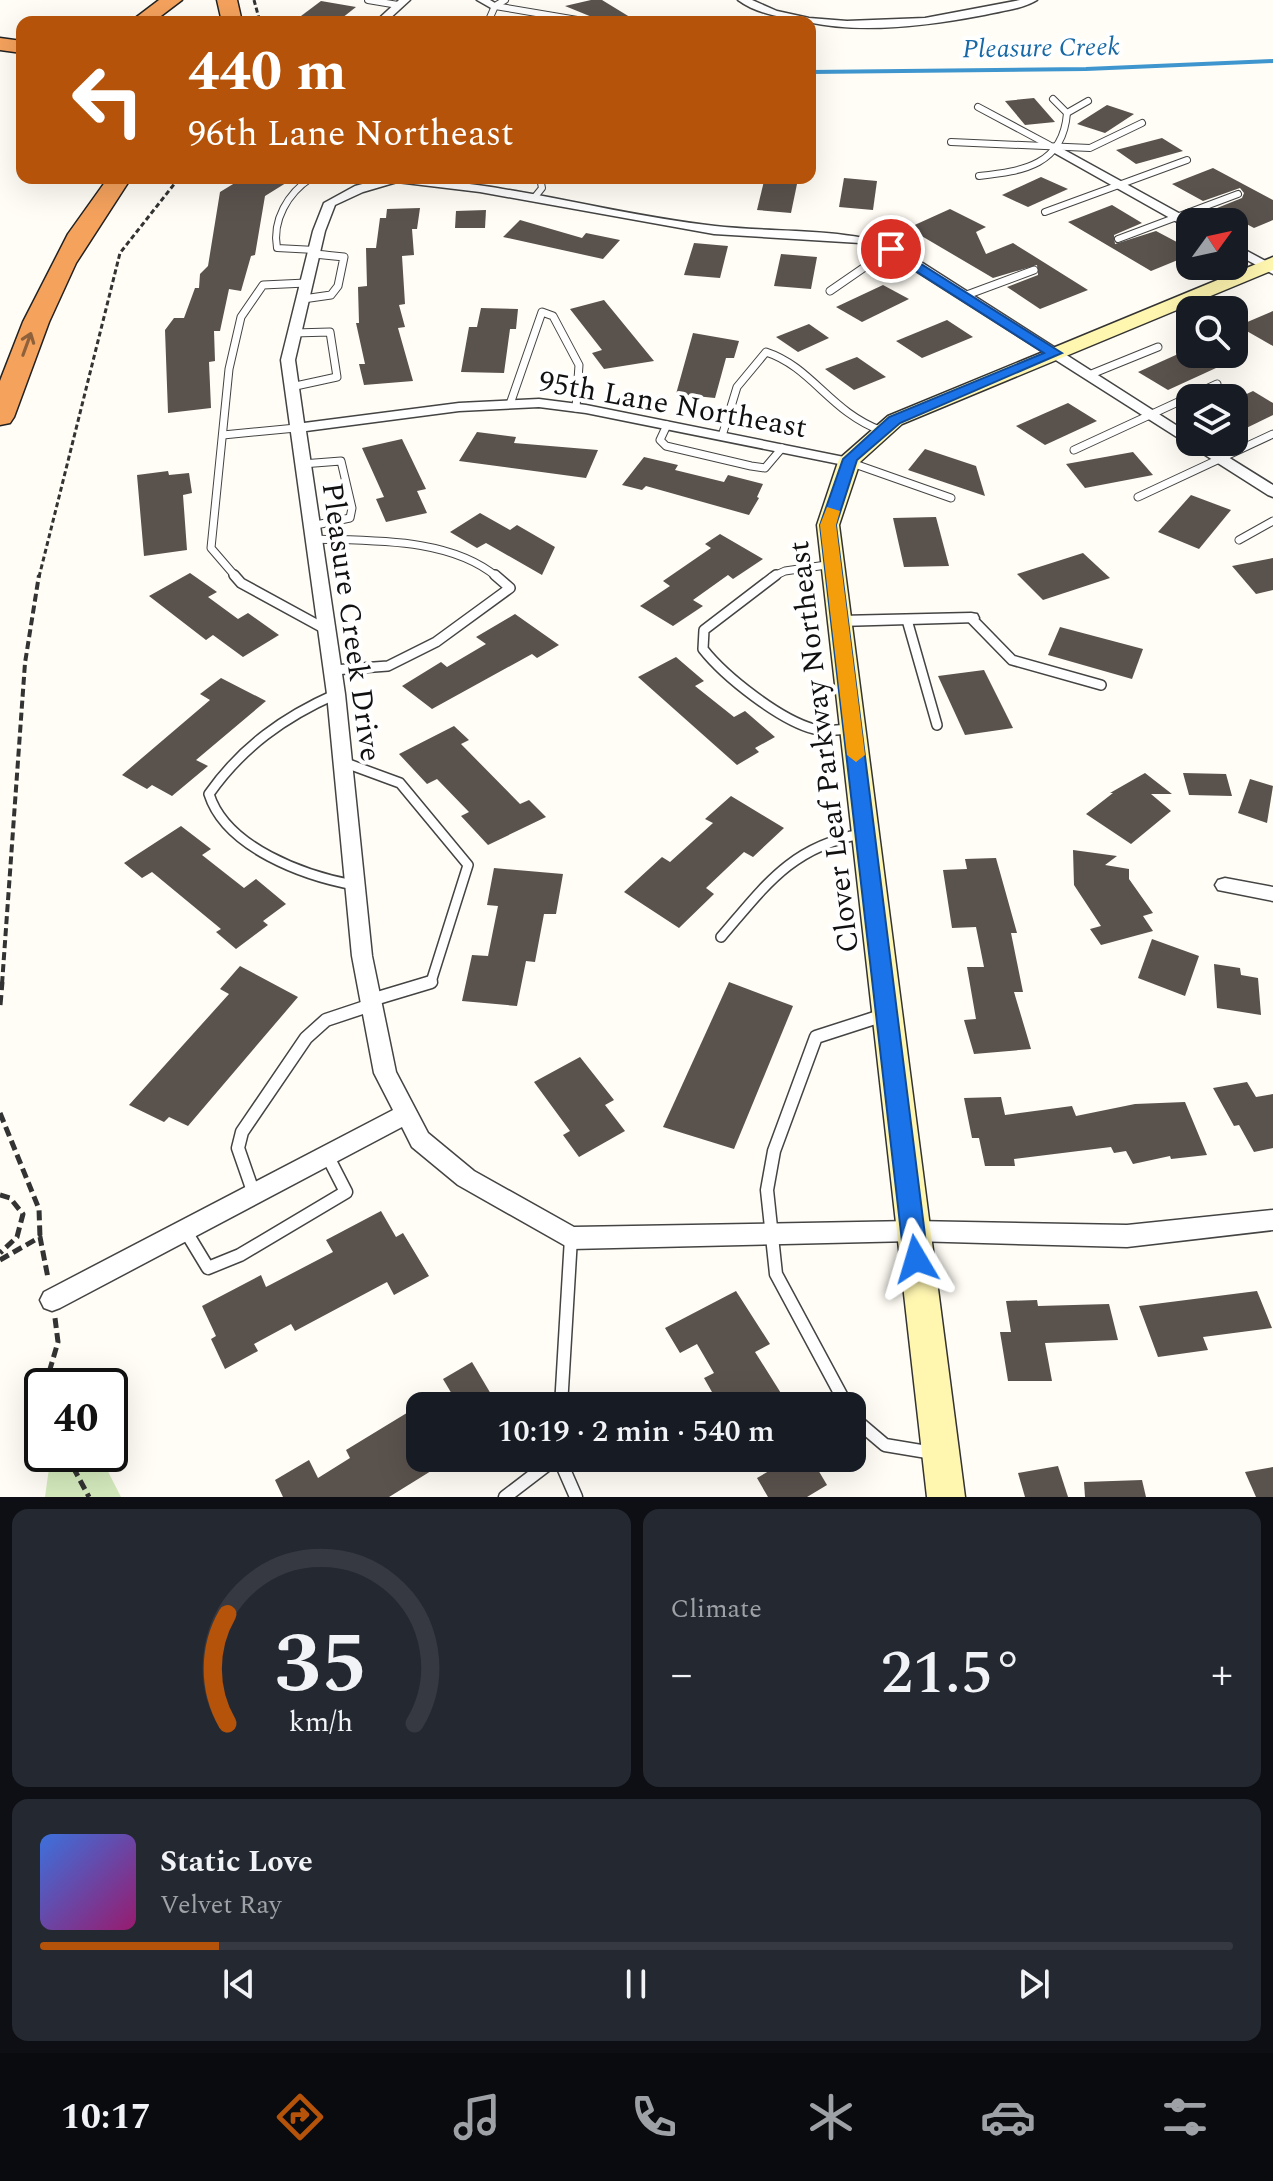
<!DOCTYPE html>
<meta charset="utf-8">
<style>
:root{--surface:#171b24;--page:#242831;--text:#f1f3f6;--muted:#9ea1a6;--line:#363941;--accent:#b45309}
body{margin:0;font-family:Spectral,serif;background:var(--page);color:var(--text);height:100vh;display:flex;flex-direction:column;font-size:30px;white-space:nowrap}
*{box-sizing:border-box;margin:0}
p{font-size:26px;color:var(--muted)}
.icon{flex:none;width:44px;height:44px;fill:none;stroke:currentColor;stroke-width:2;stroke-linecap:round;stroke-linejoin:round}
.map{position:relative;height:1497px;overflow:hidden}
.panel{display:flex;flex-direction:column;gap:12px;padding:12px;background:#0d0f14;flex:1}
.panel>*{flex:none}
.guide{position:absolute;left:16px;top:16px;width:800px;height:168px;border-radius:16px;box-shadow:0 8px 32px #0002;background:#b45309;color:#fff;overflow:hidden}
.needle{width:52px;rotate:57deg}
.fabs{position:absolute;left:1176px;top:208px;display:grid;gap:16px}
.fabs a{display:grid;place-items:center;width:72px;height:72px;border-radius:16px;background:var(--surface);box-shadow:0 8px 32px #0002;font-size:40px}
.speed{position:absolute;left:24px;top:1368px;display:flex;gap:16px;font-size:40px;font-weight:700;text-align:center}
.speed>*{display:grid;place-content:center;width:104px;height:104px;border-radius:50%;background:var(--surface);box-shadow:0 8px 32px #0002;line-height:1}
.speed .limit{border:4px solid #111;border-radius:12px;background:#fff;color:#111}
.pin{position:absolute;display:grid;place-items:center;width:68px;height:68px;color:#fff;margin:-34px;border:4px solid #fff;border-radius:50%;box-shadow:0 2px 8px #0007}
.me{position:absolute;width:88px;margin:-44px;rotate:353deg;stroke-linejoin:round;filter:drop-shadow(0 0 6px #0008)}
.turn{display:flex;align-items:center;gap:28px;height:168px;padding:0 40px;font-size:36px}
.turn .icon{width:104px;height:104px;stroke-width:2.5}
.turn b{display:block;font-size:56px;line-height:68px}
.big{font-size:60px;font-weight:600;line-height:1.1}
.panel .tile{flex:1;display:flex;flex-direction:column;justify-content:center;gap:12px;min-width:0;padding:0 28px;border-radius:16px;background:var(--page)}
.panel .dial{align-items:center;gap:0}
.dial svg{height:208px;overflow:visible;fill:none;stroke:var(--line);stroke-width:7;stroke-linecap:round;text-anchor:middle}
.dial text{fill:var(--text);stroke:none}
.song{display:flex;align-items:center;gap:24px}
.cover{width:96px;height:96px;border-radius:12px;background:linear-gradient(135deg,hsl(220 70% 55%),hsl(320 70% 35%))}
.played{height:8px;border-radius:4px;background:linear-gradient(90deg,var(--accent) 15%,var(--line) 15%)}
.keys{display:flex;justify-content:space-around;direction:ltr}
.heat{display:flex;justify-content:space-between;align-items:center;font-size:44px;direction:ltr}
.panel .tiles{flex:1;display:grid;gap:12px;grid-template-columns:1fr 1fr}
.tile:last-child{grid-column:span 2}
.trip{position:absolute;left:406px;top:1392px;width:460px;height:80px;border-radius:16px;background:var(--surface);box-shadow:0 8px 32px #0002;font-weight:600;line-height:80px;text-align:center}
.menu{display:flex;height:128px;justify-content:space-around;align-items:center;background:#090b0e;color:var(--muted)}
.menu .icon{width:56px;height:56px}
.menu .on{color:var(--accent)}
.menu b{font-size:36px;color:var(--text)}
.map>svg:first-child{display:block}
.green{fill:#d5ebbd}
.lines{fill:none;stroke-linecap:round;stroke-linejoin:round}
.stream{stroke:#3f96cf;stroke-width:4}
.building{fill:#5a524d}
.lane-far3-casing{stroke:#444;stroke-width:8}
.lane-far2-casing{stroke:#444;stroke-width:9}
.lane-far1-casing{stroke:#444;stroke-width:12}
.lane-casing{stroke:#444;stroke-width:15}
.street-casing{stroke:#444;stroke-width:3}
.secondary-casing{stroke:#333;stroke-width:3}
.highway-casing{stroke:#222;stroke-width:3}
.path-far2{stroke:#333;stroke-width:3;stroke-dasharray:5 3;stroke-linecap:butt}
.path-far1{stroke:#333;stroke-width:4;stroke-dasharray:8 4;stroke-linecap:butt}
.path{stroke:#333;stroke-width:5;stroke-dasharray:10 5;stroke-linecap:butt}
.lane-far3{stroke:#fff;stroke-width:6}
.lane-far2{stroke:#fff;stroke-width:7}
.lane-far1{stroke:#fff;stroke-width:9}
.lane{stroke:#fff;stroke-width:12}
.street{fill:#fff;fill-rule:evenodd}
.secondary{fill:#fff6b0;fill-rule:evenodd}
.highway{fill:#f5a25d;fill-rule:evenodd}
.oneway{stroke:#8e613b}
.route{fill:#1a73e8;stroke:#114b97;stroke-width:2}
.slow{fill:#f59e0b}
.labels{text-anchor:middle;stroke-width:8;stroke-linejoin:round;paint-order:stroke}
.far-water-label{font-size:26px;font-style:italic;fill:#1768a6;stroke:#fff}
.street-label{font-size:30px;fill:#111;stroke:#fff}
</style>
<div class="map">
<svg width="1273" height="1497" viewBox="0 0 1273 1497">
<rect width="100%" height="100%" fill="#fffdf5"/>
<polygon class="green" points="51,1454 99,1454 121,1497 45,1497"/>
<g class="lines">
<polyline class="stream" points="810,72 1086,69 1273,61"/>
</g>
<g class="building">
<polygon points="591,0 602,0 638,22 595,22 592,17 565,6"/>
<polygon points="321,1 356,7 337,22 293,22"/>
<polygon points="1034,98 1055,122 1025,125 1005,101"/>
<polygon points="1107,105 1134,114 1105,133 1077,124"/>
<polygon points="1162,138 1183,151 1136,164 1116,150"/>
<polygon points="1213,168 1273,200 1273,220 1254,228 1217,208 1242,198 1244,193 1240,188 1203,201 1172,184"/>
<polygon points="1041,177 1068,189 1028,207 1002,195"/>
<polygon points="243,178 294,178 265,196 255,255 251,256 241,291 229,289 220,331 214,331 215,361 209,362 211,408 168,413 165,330 174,318 184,318 195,288 199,288 200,274 208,266 220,192"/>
<polygon points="844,178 877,181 873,210 839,207"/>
<polygon points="764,181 797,184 791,213 757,210"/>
<polygon points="1112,205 1142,223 1114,235 1115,244 1156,231 1190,249 1190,255 1151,271 1068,222"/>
<polygon points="420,208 417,229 412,229 414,255 402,256 405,304 399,305 405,327 398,328 413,381 364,385 359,364 365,364 356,323 359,323 358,287 367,286 366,248 376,248 380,218 386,218 387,209"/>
<polygon points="950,209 986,227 976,232 986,254 1013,243 1088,290 1040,309 1007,287 1038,275 1037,265 993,278 908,228"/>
<polygon points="486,210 485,228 455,228 456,211"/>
<polygon points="520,220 582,238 586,233 620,240 603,259 503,237"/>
<polygon points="694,243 728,246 720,278 684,275"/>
<polygon points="781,254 817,257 811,289 774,286"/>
<polygon points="883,285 909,299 862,322 836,307"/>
<polygon points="604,300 654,361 604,369 592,353 602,350 570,309"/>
<polygon points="481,308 518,309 516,329 510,329 504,373 461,372 469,327 477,327"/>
<polygon points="1273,311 1273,346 1238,326"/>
<polygon points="947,320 973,337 922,358 896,341"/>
<polygon points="809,324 829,338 798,352 776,337"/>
<polygon points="693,333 739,341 734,358 726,358 715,398 676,394"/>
<polygon points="1187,350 1216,368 1168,390 1138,372"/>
<polygon points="857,357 886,377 854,390 825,369"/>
<polygon points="1253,391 1273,403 1273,415 1234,434 1234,400"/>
<polygon points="1068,403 1097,421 1045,445 1016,426"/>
<polygon points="477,432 516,437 514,443 598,450 586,478 459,461"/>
<polygon points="402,439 426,489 417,491 427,513 386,522 376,499 384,497 362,448"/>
<polygon points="925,449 976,466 985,496 908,470"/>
<polygon points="1133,452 1153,475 1085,488 1066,464"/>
<polygon points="644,457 678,465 675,470 724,482 728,475 763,484 757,497 759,498 749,515 646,486 642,490 622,485"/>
<polygon points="168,471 169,475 189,473 192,493 183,495 187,550 144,556 137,475"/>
<polygon points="1191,495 1231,510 1199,549 1158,532"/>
<polygon points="480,513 510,530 517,525 555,547 542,575 486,543 477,548 450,532"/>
<polygon points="936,517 949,566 904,567 893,518"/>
<polygon points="720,534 763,559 733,579 728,575 693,600 703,606 673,626 640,606 670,586 663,581 711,548 705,544"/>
<polygon points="1083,553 1110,578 1043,600 1017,574"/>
<polygon points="1273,558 1273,590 1256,594 1232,566"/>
<polygon points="190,573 217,592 208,597 238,619 248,613 279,635 243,657 213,635 206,640 149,596"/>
<polygon points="515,614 559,645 537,658 532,654 432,709 402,686 441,662 447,667 486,644 476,637"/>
<polygon points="1060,627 1143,649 1132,679 1048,655"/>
<polygon points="676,657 704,681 695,686 734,717 745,711 775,737 755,748 759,752 737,765 638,677"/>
<polygon points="984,670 1013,728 965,735 938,676"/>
<polygon points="221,678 266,701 196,760 208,766 172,796 152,785 147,789 122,775 210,700 200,694"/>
<polygon points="454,726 469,740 461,744 520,804 529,800 546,817 488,845 461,816 469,812 437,779 427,784 399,754"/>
<polygon points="1145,773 1172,794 1151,794 1171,811 1131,844 1086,814 1113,793 1110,793"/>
<polygon points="1183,773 1226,774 1232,796 1189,795"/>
<polygon points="1250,779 1273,786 1267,823 1238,813"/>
<polygon points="731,796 784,828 753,857 744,852 706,888 714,894 679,928 624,892 662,857 670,862 713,823 705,819"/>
<polygon points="181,826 211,849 202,855 244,888 256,879 286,904 263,921 268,925 236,949 216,932 221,929 152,872 142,878 124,863"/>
<polygon points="1073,850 1117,856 1105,865 1129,869 1129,879 1153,913 1143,916 1153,931 1101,945 1090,929 1101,926 1074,885"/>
<polygon points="996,858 1017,933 1011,933 1023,992 1014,992 1031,1049 974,1054 964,1020 976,1019 967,967 984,967 976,927 952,928 943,870 967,869 965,859"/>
<polygon points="494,868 563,874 556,914 544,914 535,962 526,961 517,1006 462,1001 472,955 488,956 498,906 487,905"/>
<polygon points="1152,939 1199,956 1185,996 1138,978"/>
<polygon points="1214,964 1240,968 1241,975 1258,978 1261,1015 1217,1008"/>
<polygon points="240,966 298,997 188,1126 169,1117 164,1122 129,1105 229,994 220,989"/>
<polygon points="729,982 793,1006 734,1149 663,1127"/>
<polygon points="580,1057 614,1100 605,1105 625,1131 579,1157 563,1135 570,1131 534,1082"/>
<polygon points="1247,1082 1256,1097 1273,1094 1273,1148 1254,1152 1239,1125 1234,1126 1213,1088"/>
<polygon points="1001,1097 1005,1115 1072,1106 1076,1116 1135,1104 1185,1102 1207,1155 1171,1159 1170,1156 1133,1164 1126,1151 1114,1153 1111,1147 1014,1159 1015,1166 985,1166 979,1138 972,1138 964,1098"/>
<polygon points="381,1211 396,1237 403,1233 429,1276 394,1295 387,1282 295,1331 291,1324 254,1344 258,1351 225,1369 211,1339 216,1336 202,1306 261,1275 266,1287 333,1252 326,1240"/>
<polygon points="736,1291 770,1344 755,1352 789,1406 720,1406 704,1378 714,1373 697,1344 680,1353 665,1328"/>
<polygon points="1257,1291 1272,1328 1203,1337 1208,1350 1158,1357 1139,1306"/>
<polygon points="1037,1300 1038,1306 1109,1304 1118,1340 1045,1343 1052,1381 1008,1381 1000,1332 1011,1332 1006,1301"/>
<polygon points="472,1362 498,1406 459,1406 443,1379"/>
<polygon points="415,1408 420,1418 420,1458 452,1458 389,1497 283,1497 275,1480 309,1460 318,1478 350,1458 346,1450"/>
<polygon points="761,1458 811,1458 827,1485 807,1497 768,1497 757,1478 769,1471"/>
<polygon points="1058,1466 1068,1497 1025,1497 1018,1473"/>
<polygon points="1273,1467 1273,1497 1256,1497 1245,1472"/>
<polygon points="1142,1480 1146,1497 1085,1497 1084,1482"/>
</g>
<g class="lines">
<defs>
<g id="lane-far3">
<polyline points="368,0 398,5"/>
<polyline points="495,6 589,22"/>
<polyline points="488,22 495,6 505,0"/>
<polyline points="978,107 1049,145"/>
<polyline points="1067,113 1088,101"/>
<polyline points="951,142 1090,148 1142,123"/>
<path d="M 979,176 C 1024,171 1063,165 1067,113 L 1053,99"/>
<path d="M 311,178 C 288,193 272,220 277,248 L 315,250"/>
<polyline points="534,198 542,188 540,178"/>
<polyline points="1045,212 1187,160"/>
<polyline points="1118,239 1238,194"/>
<polyline points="314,254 328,255"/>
<polyline points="882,255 891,249"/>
</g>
<g id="lane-far2">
<polyline points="830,291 885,253"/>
<polyline points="964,296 1034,270"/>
<polyline points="303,299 331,295 338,286 344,257 314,254"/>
<polyline points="1089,375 1158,347"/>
<polyline points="291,387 337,377 330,332 294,333"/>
<polyline points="510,404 542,312 553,316 579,365 576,408"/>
<polyline points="667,425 660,440 666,446 751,466 765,468 782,448"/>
<polyline points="223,435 296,428"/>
<path d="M 722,436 L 737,387 L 766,352 C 812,367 830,412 882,431"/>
<polyline points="1074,450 1217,384"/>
<polyline points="849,462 951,498"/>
<polyline points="302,464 341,461 352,508 350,518 311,526"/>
<polyline points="1138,497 1273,434"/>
<path d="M 313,539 C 371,541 449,537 497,577"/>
<polyline points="1239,540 1273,521"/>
<polyline points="236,577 211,548 229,369 241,317 263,285 306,283"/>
<polyline points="772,577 785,571 833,564"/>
</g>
<g id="lane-far1">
<polyline points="234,575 241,583 327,630"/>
<path d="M 776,575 L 704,630 L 703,649 C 725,677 780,720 814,729 C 826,732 840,729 852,729"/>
<polyline points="971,618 1012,660 1101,685"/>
<polyline points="907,620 937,725"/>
<polyline points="333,670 388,666 436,642 510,588 495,575"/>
<path d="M 336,694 C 284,717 242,747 209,794 C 226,848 305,876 354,885"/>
<polyline points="343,762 400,783 468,865 431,982 425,984"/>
<path d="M 721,937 C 765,886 791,847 861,834"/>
</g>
<g id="lane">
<polyline points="371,1000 431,982"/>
<polyline points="254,1194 238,1148 242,1132 306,1038 326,1020 371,1005"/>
<polyline points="185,1230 208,1268 240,1255 346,1192 327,1155"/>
<polyline points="561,1406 571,1238"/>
<polyline points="847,1406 776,1274 767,1190 774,1151 816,1037 884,1015"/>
<polyline points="852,1417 885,1445 933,1453"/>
<polyline points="559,1458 576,1497"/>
<polyline points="505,1497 556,1458"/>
</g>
<g id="street">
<polygon points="399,0 410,0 386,22 375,22"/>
<polygon points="477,0 490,0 500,6 491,8"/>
<path d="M 738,0 L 752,0 L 777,11 L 809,18 L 847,21 L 925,18 L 1020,0 L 1037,0 C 1023,9 1001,11 984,15 C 927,26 862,34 808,22 C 784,17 758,15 738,0 Z"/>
<polygon points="1051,147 1059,147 1195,222 1190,222 1190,228 1186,227 1051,151"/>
<path d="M 385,178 C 497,178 604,214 715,226 C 777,233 836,227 896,246 L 1190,434 L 1190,442 L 1204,442 L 1273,485 L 1273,497 L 1268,495 L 886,252 L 860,243 L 714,234 L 480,192 L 397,182 L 363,192 L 335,205 L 325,231 L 295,360 L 304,423 L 459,403 L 539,399 L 586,405 L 849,458 L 856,462 L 849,466 L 586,413 L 539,407 L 459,411 L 306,431 L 345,694 L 372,956 L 396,1072 L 428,1133 L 474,1171 L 574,1227 L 913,1221 L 1127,1225 L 1273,1210 L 1273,1230 L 1127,1247 L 913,1241 L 571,1249 L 458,1185 L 412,1147 L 402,1127 L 60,1308 L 52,1311 L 44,1308 L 40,1300 L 44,1292 L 393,1110 L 374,1073 L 352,956 L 327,694 L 281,360 L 313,231 L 324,203 L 355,186 Z"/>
<polygon points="1234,244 1273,265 1273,274 1234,253"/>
<polygon points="971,613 977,614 979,618 977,622 840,626 832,621 840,616"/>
<polygon points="1225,878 1273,887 1273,901 1218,890 1215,885 1218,880"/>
</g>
<polygon id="secondary" points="1273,257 1273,270 902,424 860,462 839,525 965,1497 927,1497 817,525 839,459 888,416"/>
<g id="highway">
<polygon points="159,0 182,0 153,22 130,22"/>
<polygon points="217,0 237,0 242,22 222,22"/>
<polygon points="0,38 22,41 22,53 0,50"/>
<polygon points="108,178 131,178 76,263 49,322 14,417 10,423 0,425 0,381 23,322 68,234"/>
</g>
</defs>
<use href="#lane-far3" class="lane-far3-casing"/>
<use href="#lane-far2" class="lane-far2-casing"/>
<use href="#lane-far1" class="lane-far1-casing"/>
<use href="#lane" class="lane-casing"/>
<use href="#street" class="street-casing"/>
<use href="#secondary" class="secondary-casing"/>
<use href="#highway" class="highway-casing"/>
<g class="path-far2">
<polyline points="254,0 260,22"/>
<polyline points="39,577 120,253 179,178"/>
</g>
<polyline class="path-far1" points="2,984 25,663 39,575"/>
<g class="path">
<polyline points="0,1005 2,982"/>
<polyline points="0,1113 39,1209 40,1237"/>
<polyline points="0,1195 10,1198 23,1214 17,1237 0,1253"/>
<polyline points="0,1260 40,1237 48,1278"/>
<polyline points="45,1386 58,1342 55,1318"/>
<polyline points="42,1406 42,1415"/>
<polyline points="66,1454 89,1497"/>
</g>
<use href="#lane-far3" class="lane-far3"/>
<use href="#lane-far2" class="lane-far2"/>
<use href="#lane-far1" class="lane-far1"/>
<use href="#lane" class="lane"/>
<use href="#street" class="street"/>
<use href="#secondary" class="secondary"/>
<use href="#highway" class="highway"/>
</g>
<defs><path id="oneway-shaft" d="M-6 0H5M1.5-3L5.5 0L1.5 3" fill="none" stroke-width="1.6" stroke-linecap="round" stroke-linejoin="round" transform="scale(2)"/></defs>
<use class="oneway" href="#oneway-shaft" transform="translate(27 344) rotate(-70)"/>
<polygon class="route" points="891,245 1062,353 900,423 857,460 836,525 928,1259 925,1266 916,1270 908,1266 904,1259 820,525 843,459 889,417 1044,353 886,252 886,246"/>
<polygon class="slow" points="827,507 840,511 836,525 865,755 856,762 847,755 820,525"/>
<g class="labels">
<g class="far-water-label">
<text transform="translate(1041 47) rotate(-1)" y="9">Pleasure Creek</text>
</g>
<g class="street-label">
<text transform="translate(673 404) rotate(10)" y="10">95th Lane Northeast</text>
<text transform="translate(352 622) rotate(82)" y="10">Pleasure Creek Drive</text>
<text transform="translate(823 747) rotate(-97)" y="10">Clover Leaf Parkway Northeast</text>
</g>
</g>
</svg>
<div class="fabs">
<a><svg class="needle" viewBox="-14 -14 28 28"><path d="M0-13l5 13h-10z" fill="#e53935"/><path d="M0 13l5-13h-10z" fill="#9ea1a6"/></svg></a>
<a><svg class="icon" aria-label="search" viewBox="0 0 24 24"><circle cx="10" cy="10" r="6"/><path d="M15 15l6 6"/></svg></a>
<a><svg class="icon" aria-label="layers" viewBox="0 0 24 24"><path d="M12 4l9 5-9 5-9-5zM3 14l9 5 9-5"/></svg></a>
</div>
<div class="speed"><div class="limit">40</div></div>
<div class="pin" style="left:891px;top:249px;background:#d93025"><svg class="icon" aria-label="arrive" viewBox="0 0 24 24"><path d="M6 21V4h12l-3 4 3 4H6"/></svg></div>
<svg class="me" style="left:916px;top:1259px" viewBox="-20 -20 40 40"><path d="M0-17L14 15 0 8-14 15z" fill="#1a73e8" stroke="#fff" stroke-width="4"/></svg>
<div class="trip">10:19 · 2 min · 540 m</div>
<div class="guide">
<div class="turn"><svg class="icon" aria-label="left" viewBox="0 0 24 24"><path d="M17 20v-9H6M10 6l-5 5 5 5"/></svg><div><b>440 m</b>96th Lane Northeast</div></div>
</div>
</div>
<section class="panel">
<div class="tiles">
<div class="tile dial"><svg viewBox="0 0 100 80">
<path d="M14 69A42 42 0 1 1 86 69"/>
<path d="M14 69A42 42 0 0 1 14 27" stroke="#b45309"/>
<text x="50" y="56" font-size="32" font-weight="700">35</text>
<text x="50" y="72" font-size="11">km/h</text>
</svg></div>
<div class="tile"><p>Climate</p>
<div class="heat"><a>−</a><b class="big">21.5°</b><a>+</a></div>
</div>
<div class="tile">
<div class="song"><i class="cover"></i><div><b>Static Love</b><p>Velvet Ray</p></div></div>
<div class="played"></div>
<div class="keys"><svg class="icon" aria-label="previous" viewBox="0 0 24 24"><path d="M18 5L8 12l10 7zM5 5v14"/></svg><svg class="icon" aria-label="pause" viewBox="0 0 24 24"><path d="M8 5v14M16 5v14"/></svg><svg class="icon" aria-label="next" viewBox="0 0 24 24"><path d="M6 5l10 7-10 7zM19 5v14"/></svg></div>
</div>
</div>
</section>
<nav class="menu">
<b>10:17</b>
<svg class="icon on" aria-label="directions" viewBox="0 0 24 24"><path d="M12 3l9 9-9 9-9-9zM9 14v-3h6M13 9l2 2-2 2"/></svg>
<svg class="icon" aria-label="music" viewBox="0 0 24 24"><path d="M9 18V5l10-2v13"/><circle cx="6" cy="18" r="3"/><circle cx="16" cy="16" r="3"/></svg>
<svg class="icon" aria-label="phone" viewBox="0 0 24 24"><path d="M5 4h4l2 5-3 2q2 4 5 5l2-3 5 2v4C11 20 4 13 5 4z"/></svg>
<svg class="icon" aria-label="climate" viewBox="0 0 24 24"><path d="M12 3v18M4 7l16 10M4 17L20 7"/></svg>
<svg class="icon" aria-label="car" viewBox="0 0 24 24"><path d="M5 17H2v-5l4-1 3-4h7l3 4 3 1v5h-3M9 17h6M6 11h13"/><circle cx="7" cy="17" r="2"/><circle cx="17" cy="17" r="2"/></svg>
<svg class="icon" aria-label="filters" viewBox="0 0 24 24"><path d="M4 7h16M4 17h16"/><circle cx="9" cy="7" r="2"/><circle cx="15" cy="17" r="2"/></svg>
</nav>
